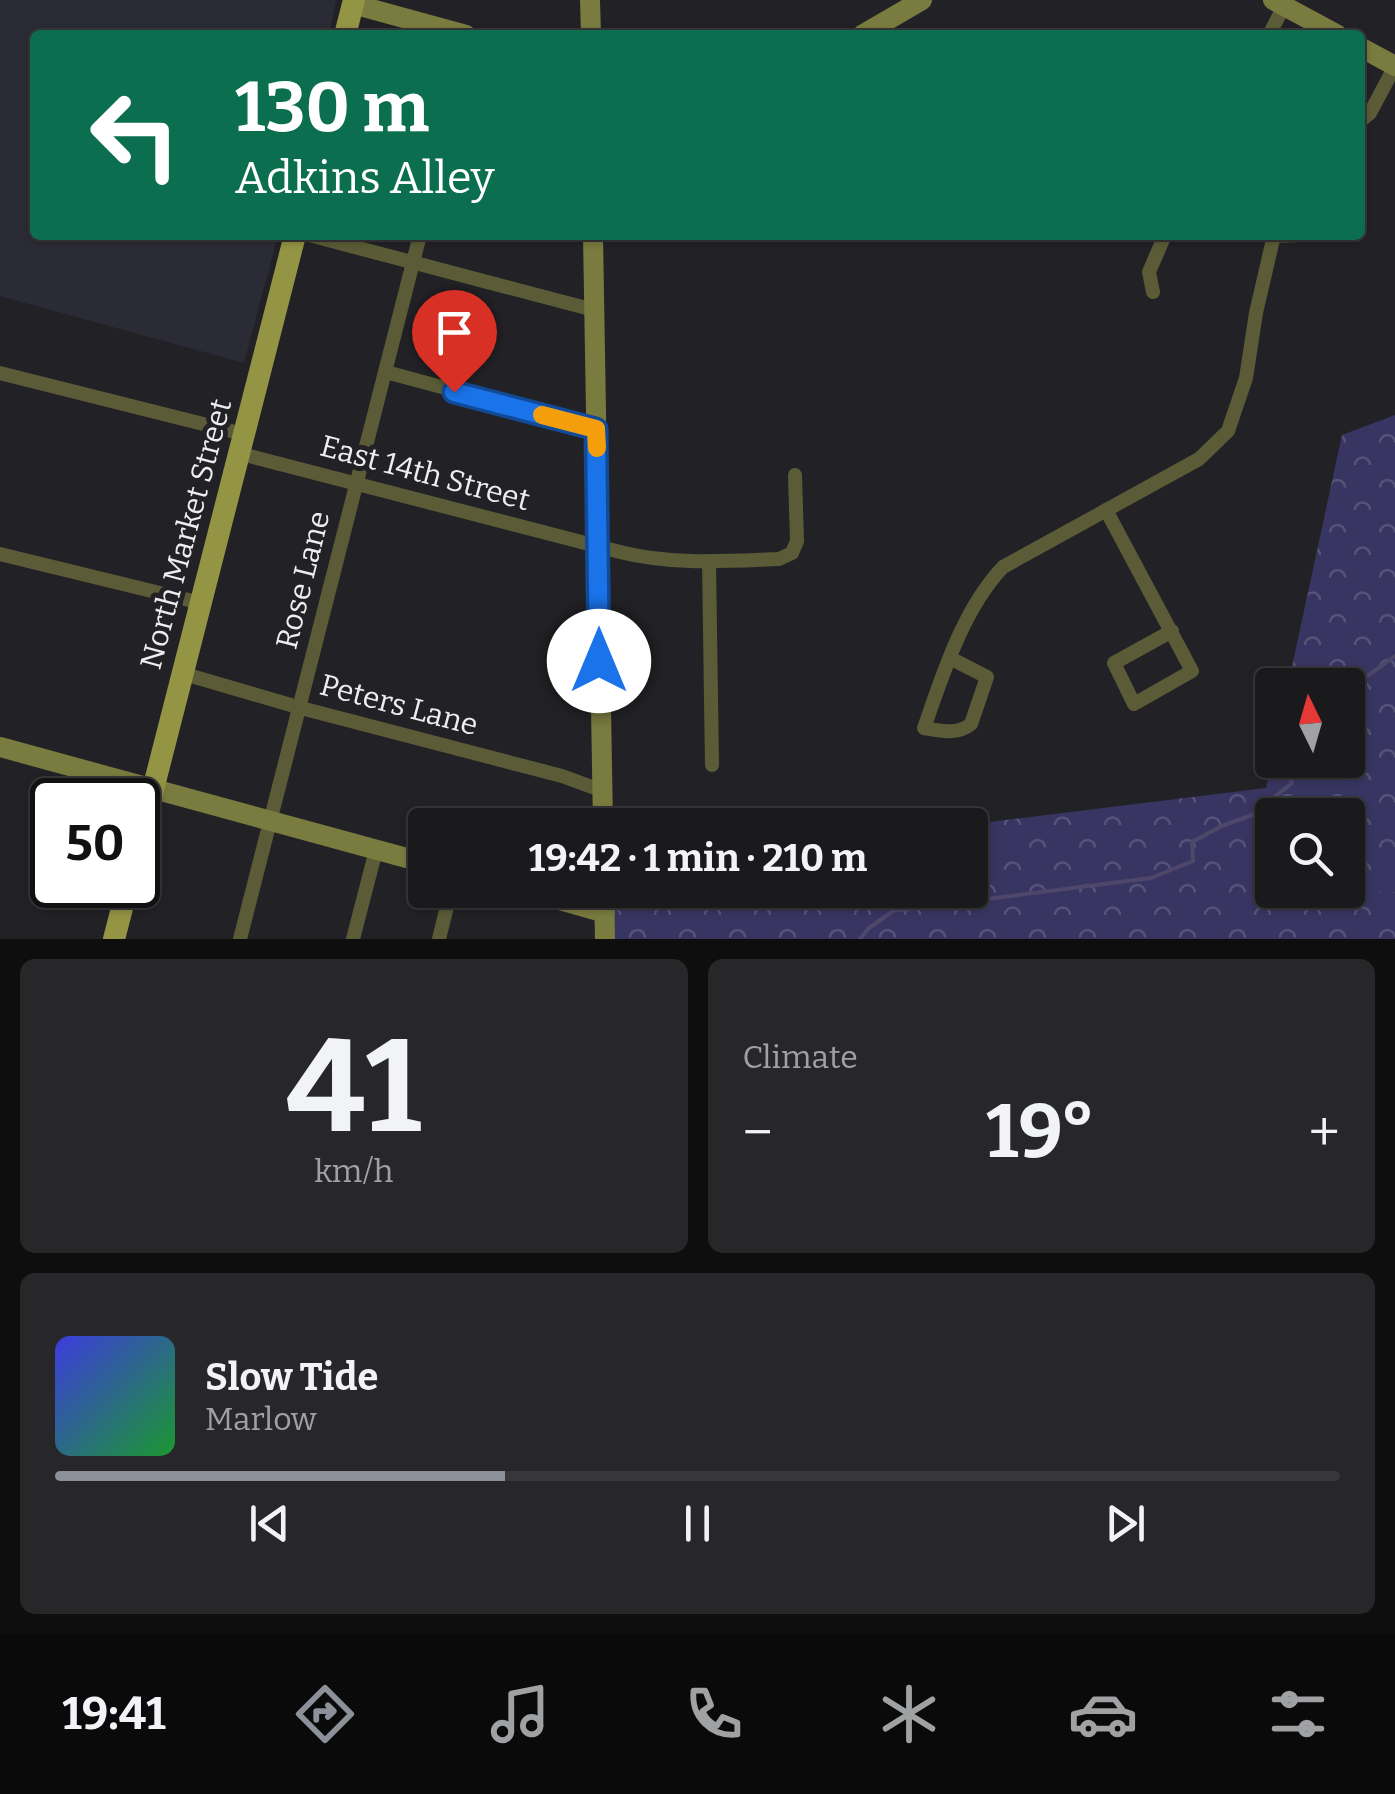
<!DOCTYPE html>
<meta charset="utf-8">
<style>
:root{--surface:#1a1a1c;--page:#272729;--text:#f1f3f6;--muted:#9fa1a3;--line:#38383b;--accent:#8c9099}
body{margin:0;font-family:Bitter,serif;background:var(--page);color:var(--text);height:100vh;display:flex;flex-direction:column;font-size:38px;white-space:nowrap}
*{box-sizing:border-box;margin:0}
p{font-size:32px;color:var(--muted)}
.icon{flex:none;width:55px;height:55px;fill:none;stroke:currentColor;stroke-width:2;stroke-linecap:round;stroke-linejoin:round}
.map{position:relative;height:939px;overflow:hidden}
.details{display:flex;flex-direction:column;gap:20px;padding:20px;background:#0e0e0f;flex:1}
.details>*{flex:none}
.guide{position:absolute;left:30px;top:30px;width:1335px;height:210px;border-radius:10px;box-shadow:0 2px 8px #0004,0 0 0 2px var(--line);background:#0b6e4f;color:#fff;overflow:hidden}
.needle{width:65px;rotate:355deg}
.tools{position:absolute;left:1255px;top:668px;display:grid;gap:20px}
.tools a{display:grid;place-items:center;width:110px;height:110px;border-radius:10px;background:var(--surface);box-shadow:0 2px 8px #0004,0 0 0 2px var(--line);font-size:50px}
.speed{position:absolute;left:30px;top:778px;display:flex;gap:20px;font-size:50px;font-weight:700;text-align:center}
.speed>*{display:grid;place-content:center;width:130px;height:130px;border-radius:50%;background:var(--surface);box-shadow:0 2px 8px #0004,0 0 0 2px var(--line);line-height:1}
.speed .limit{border:5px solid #111;border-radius:15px;background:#fff;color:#111}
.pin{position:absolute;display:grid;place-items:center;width:85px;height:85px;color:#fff;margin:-102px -42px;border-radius:50% 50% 50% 0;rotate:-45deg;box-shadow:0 0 10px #0007}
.pin .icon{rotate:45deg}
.me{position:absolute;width:110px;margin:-55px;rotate:0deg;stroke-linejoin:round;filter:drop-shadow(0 0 8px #0008)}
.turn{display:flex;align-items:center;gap:35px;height:210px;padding:0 40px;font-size:45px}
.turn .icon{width:130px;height:130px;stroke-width:2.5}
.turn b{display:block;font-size:70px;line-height:85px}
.big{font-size:75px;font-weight:700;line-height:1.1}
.details .tile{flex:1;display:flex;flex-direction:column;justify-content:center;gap:15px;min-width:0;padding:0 35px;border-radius:15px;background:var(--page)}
.details .dial{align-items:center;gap:0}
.dial b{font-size:130px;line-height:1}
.song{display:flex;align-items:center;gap:30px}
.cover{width:120px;height:120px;border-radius:15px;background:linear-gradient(135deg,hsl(240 70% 55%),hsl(130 70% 35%))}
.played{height:10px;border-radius:5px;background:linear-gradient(90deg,var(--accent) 35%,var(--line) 35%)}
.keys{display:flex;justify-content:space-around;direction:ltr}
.heat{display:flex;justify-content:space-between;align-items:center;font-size:55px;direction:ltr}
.details .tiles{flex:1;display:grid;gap:20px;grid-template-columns:1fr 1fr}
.tile:last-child{grid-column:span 2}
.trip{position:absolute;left:408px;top:808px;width:580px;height:100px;border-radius:10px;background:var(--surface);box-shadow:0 2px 8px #0004,0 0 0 2px var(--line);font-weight:700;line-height:100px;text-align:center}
.dock{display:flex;height:160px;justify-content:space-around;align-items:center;background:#0a0a0b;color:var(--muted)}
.dock .icon{width:70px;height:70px}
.dock .on{color:var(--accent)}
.dock b{font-size:45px;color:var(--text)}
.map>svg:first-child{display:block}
.built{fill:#2a2b34}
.park{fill:url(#park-crowns);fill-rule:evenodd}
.garden{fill:#383562}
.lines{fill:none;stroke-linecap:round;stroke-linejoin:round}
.stream{stroke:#4f476a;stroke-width:4}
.street{stroke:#5b5c37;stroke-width:14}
.secondary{stroke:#7a7b3f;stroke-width:20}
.primary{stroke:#939444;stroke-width:22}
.route-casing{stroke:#114b97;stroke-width:25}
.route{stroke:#1a73e8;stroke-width:18}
.slow{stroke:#f59e0b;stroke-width:18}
.labels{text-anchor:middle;stroke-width:10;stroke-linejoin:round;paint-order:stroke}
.street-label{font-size:30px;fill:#eeeef1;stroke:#222226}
</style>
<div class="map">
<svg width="1395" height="939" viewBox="0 0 1395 939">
<defs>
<pattern id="park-crowns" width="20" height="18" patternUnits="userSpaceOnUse" patternTransform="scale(2.5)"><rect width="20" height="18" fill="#383562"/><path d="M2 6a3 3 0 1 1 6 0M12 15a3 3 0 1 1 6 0" fill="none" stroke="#555379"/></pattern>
</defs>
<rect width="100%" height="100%" fill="#222226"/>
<polygon class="built" points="0,0 336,0 329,35 35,35 35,235 278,235 244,363 0,296"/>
<g class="park">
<path d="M 1395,415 L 1395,939 L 607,939 L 605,890 L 970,890 L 970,825 L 965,825 L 1266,788 L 1272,760 L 1348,760 L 1348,685 L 1288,685 L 1342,435 ZM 1272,815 L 1348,815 L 1348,890 L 1272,890 Z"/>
<polygon points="651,809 701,825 603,825 603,815 627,821"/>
</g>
<g class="garden">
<polygon points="1017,826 1021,857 970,864 970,832"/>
<polygon points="1395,847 1395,892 1380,893 1374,870 1382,855"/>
</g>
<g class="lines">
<g class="stream">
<polyline points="1348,690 1395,656"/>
<polyline points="860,939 869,928 893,911 1151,878 1193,861 1192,842 1222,826 1252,815 1292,783 1280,760"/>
</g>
<g class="street">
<polyline points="1269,35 1284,6"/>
<polyline points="1360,121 1370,113 1395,66"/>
<polyline points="309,235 594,310"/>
<polyline points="1274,236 1301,235"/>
<polyline points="1153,292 1149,272 1165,235"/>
<polyline points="386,372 597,429"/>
<polyline points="0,373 243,434"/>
<path d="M 238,453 L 620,552 C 672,565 725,561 779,559 L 792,553 L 797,541 L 795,475"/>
<polyline points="1106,510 1192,671 1134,704 1114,663 1172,631"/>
<polyline points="0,554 201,603"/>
<polyline points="709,561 712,765"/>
<path d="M 950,658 L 987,677 L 971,724 C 958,735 940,731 924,728 C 943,674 963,609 1003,567 L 1199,459 L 1228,431 L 1246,378 L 1256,313 L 1274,235"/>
<polyline points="181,673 301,708 562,776 603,791"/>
<polyline points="240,939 420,235"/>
<polyline points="353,939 376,850"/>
<polyline points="439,939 451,890"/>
</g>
<g class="secondary">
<polyline points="590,0 591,35"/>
<polyline points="1273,0 1338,35"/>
<polyline points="353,4 466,35"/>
<polyline points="862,35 922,0"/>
<polyline points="1360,47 1395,66"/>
<polyline points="593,235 603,825"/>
<polyline points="0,747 425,863"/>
<polyline points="524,890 605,913"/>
<polyline points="604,890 605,939"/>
</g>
<g class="primary">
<polyline points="345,35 354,0"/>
<polyline points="138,848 295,235"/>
<polyline points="114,939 128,885"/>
</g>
</g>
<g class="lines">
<defs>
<polyline id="route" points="454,392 596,429 599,661"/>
</defs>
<use href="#route" class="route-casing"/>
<use href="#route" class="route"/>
<polyline class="slow" points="542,415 596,429 597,448"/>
</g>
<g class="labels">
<g class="street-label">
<text transform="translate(425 473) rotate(15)" y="10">East 14th Street</text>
<text transform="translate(186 534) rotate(-75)" y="10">North Market Street</text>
<text transform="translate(303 580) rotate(-76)" y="10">Rose Lane</text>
<text transform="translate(399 705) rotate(15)" y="10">Peters Lane</text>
</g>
</g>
</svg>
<div class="tools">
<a><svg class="needle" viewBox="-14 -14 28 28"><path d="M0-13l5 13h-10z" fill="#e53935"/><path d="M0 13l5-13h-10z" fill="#9fa1a3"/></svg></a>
<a><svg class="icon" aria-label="search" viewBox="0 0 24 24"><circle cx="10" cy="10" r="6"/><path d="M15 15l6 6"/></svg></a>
</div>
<div class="speed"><div class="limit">50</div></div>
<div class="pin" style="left:454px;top:392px;background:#d93025"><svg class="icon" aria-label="arrive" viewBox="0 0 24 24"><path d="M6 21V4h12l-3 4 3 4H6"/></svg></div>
<svg class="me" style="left:599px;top:661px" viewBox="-20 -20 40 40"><circle r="19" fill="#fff"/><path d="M0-13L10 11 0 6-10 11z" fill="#1a73e8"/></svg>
<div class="trip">19:42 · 1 min · 210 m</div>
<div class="guide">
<div class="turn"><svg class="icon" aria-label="left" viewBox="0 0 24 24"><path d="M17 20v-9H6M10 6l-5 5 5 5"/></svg><div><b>130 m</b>Adkins Alley</div></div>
</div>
</div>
<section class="details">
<div class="tiles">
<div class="tile dial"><b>41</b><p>km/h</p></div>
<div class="tile"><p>Climate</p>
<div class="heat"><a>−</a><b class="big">19°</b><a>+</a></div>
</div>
<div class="tile">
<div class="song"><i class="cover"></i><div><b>Slow Tide</b><p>Marlow</p></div></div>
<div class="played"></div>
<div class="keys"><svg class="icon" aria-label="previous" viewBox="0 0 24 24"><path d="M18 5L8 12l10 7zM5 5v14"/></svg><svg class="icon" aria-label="pause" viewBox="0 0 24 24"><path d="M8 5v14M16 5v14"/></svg><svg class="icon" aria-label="next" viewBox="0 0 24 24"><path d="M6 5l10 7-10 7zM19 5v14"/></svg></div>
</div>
</div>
</section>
<nav class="dock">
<b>19:41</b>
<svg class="icon on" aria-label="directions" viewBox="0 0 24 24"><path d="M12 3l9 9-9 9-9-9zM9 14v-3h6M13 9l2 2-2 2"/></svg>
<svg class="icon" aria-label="music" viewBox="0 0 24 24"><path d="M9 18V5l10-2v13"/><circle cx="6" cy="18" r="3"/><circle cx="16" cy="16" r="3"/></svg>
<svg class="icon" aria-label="phone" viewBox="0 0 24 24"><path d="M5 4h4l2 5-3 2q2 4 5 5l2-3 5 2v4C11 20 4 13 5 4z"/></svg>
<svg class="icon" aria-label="climate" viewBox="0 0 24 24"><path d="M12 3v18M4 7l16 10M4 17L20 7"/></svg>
<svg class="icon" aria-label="car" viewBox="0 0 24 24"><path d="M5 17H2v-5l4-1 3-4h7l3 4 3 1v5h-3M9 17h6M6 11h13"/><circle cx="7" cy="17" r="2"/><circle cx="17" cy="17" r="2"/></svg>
<svg class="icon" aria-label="filters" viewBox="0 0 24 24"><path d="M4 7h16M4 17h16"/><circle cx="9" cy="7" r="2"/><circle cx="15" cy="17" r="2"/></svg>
</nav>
